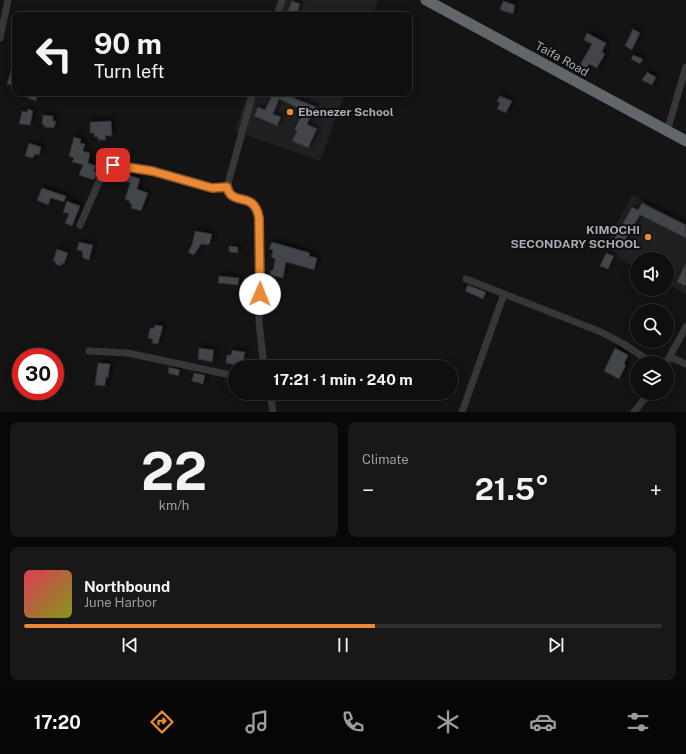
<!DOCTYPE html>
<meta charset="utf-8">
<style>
:root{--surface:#0f0f10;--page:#181819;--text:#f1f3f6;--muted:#9b9c9f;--line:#2f2f30;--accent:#ea8a36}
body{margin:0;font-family:"Public Sans",sans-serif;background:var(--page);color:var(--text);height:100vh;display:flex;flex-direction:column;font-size:15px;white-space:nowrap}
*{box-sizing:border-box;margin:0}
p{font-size:13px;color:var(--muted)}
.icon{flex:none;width:22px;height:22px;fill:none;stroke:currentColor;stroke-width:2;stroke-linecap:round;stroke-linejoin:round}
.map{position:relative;height:412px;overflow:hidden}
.sheet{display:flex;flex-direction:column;gap:10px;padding:10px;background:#080809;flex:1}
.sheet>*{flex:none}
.top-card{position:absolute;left:12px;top:12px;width:400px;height:84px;border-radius:8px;box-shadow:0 2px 10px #0003,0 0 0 1px var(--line);background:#0f0f10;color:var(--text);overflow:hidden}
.controls{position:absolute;left:630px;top:252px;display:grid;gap:8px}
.controls a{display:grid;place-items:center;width:44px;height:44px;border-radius:50%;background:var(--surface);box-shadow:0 2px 10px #0003,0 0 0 1px var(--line);font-size:20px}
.speed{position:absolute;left:12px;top:348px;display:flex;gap:8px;font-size:20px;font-weight:700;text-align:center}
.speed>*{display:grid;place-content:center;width:52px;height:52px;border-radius:50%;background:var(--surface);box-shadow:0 2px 10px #0003,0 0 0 1px var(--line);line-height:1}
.speed .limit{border:6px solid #d22;background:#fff;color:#111}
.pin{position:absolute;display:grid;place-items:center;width:34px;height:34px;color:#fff;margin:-17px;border-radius:8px;box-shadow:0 2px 6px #0006}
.me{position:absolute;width:44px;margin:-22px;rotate:1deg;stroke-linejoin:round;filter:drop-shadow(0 0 3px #0008)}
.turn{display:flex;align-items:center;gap:14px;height:84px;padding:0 16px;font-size:18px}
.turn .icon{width:52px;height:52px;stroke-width:2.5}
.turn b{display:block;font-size:28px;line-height:34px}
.big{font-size:30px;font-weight:700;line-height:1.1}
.sheet .widget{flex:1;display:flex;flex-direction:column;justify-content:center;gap:6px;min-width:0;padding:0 14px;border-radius:8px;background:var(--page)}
.sheet .dial{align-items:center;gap:0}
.dial b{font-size:52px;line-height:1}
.song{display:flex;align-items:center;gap:12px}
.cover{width:48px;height:48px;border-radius:6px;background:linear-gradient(135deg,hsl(350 70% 55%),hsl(70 70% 35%))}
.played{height:4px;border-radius:2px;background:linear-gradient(90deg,var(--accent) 55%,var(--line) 55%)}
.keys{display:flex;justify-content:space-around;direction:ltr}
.heat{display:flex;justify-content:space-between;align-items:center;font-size:22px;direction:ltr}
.sheet .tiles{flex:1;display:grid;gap:10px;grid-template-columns:1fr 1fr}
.widget:last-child{grid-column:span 2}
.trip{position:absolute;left:228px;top:360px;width:230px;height:40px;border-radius:20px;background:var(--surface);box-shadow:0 2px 10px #0003,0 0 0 1px var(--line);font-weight:700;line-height:40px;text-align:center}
.tabs{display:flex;height:64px;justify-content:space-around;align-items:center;background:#060606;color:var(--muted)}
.tabs .icon{width:28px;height:28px}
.tabs .active{color:var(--accent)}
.tabs b{font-size:18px;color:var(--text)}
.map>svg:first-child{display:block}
.built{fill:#202022}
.building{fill:#434448;stroke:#2e2e31;filter:url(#shadow)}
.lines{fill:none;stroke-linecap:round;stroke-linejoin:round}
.minor{stroke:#35373a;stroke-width:7}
.highway{stroke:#61666b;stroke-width:11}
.route-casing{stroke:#985a23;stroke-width:10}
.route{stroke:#ea8a36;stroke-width:7}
.poi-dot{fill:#ea8a36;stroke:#0f0f10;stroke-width:1.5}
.labels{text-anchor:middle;stroke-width:4;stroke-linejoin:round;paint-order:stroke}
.street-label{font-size:12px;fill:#a6adb5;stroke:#0f0f10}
.poi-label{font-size:12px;font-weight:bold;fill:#a6adb5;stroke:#0f0f10;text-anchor:start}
</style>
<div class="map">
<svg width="686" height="412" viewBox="0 0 686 412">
<defs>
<filter id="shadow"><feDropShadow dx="2.5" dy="-2.5" stdDeviation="2" flood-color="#0009"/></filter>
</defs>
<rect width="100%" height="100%" fill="#141415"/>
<g class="built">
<polygon points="282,0 378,0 373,15 276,15"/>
<polygon points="248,93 345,93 320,161 235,131"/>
<polygon points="632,195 686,224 686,294 667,284 667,259 637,259 637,268 603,250"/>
</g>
<g class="building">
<polygon points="292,1 300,4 296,15 286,15"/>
<polygon points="503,1 515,5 513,14 500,10"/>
<polygon points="633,29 640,33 632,50 625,46"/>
<polygon points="587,33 606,43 602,52 605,54 597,68 589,64 587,69 580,65 592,44 584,40"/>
<polygon points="633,55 643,59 640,64 631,59"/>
<polygon points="14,61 15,61 15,86 7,84"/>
<polygon points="647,72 656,77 652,85 642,80"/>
<polygon points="29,93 38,93 36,101 28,98"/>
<polygon points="273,93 290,93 289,96 316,107 307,124 317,129 308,148 292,141 297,131 294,130 302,115 300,115 302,110 279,99 273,114 281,117 277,126 254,116 258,107 265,110"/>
<polygon points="500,96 512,101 506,113 497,109 500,103 497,101"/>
<polygon points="28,109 33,111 30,125 19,124 22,111 27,112"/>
<polygon points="43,115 53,116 53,121 56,121 54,128 44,127 45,125 42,125"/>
<polygon points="111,121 112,136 105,136 106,140 98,140 98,137 94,137 94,133 90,133 90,122"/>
<polygon points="74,137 81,139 80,143 85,144 83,151 90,153 88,163 96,166 94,171 98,172 94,180 79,175 83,165 72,162 74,158 69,156"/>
<polygon points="29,143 41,147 39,155 35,154 33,158 25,156"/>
<polygon points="115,170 140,179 137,189 148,193 141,211 131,208 132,204 129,203 130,201 125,199 130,183 108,175 109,172"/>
<polygon points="42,188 66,196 64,202 51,198 48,205 37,200"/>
<polygon points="67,201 80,206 72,226 65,223 69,214 63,212"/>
<polygon points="642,203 686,225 686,238 640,215 620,248 612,243 632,207 638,210"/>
<polygon points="195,231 212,234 210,243 208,245 201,244 194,255 188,252 192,245"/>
<polygon points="79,242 93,245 89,260 83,258 82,251 77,250"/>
<polygon points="272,242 310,253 309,256 317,258 314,270 286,262 283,278 270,275 271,270 273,270 275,259 271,257 273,250 269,249"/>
<polygon points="229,246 238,247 238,253 229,252"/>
<polygon points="57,249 68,253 64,264 62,263 61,266 55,264 56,262 53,261"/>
<polygon points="606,253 614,256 608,269 600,266"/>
<polygon points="686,263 686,286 677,282"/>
<polygon points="219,276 239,278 238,285 218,283"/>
<polygon points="468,285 486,292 483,299 465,291"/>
<polygon points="155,325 163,326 158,344 152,343 153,339 148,338 150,328 154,328"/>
<polygon points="199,348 214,350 212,362 198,359"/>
<polygon points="615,348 628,355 624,364 626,365 619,379 604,371"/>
<polygon points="232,350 245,352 243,363 237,362 236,365 226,363 227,355 231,355"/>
<polygon points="98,363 110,364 108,378 106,377 105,386 95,385"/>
<polygon points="169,367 180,370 178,376 168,373"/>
<polygon points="194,373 205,375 203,384 192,381"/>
</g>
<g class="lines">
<g class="minor">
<polyline points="277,15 282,0"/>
<polyline points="0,38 8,0"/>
<path d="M 253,93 L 227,187 C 232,208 254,189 259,218 L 259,322 L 264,367"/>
<polyline points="667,131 686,67"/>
<polyline points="80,225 105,168 113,165 152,171 212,188 227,187"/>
<polyline points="466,279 601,332 624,344 652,363"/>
<polyline points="89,351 128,353 235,376"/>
<polyline points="670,357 686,364"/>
<polyline points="666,363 686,327"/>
<polyline points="270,393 273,412"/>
<polyline points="462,412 504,294"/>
<polyline points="634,412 649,393"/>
</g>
<polyline class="highway" points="426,0 686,141"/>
</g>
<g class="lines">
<defs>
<path id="route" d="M 113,165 L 152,171 L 212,188 L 227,187 C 232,208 254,189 259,218 L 260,294"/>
</defs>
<use href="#route" class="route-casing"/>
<use href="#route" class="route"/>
</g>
<g class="poi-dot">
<circle cx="290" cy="112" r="4"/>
<circle cx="648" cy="237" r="4"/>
</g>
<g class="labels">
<g class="street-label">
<text transform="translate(562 59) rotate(29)" y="4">Taifa Road</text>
</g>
<g class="poi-label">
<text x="298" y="116">Ebenezer School</text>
<text x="640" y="234" text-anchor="end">KIMOCHI<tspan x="640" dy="14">SECONDARY SCHOOL</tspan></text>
</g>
</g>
</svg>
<div class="controls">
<a><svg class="icon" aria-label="sound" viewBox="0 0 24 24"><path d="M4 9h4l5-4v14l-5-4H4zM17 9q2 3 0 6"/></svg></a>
<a><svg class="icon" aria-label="search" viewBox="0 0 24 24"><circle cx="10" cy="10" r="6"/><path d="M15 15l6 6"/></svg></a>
<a><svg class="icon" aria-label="layers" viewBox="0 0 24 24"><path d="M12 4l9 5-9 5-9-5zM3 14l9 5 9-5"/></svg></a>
</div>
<div class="speed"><div class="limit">30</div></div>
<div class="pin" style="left:113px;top:165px;background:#d93025"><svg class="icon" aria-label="arrive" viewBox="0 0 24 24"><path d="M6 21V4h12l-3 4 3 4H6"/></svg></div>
<svg class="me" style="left:260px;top:294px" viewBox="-20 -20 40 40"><circle r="19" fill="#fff"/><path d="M0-13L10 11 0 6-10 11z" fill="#ea8a36"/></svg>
<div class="trip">17:21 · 1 min · 240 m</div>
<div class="top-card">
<div class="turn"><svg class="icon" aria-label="left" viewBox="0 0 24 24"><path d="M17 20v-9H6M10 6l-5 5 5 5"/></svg><div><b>90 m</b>Turn left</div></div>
</div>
</div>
<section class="sheet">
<div class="tiles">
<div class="widget dial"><b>22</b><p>km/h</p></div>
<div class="widget"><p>Climate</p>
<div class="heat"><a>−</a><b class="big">21.5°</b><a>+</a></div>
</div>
<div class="widget">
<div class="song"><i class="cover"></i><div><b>Northbound</b><p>June Harbor</p></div></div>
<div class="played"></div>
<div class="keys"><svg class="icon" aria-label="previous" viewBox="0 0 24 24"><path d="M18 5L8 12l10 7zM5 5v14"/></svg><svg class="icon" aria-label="pause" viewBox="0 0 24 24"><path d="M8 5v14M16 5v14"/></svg><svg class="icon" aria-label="next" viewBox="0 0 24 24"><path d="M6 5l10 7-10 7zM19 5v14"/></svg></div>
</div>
</div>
</section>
<nav class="tabs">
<b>17:20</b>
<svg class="icon active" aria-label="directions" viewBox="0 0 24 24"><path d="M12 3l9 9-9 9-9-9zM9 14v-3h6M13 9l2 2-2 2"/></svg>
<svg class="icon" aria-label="music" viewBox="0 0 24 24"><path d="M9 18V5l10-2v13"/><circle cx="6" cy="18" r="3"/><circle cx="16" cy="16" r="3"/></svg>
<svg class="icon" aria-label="phone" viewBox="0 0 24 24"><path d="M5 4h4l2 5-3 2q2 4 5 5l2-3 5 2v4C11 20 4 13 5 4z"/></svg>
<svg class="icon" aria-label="climate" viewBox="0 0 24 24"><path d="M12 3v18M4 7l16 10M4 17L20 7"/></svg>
<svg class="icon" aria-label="car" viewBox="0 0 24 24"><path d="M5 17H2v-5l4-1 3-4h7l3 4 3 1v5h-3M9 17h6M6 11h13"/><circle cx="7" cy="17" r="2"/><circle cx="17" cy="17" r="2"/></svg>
<svg class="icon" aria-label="filters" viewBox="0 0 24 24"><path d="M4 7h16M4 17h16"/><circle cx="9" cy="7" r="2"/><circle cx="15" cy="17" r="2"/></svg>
</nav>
